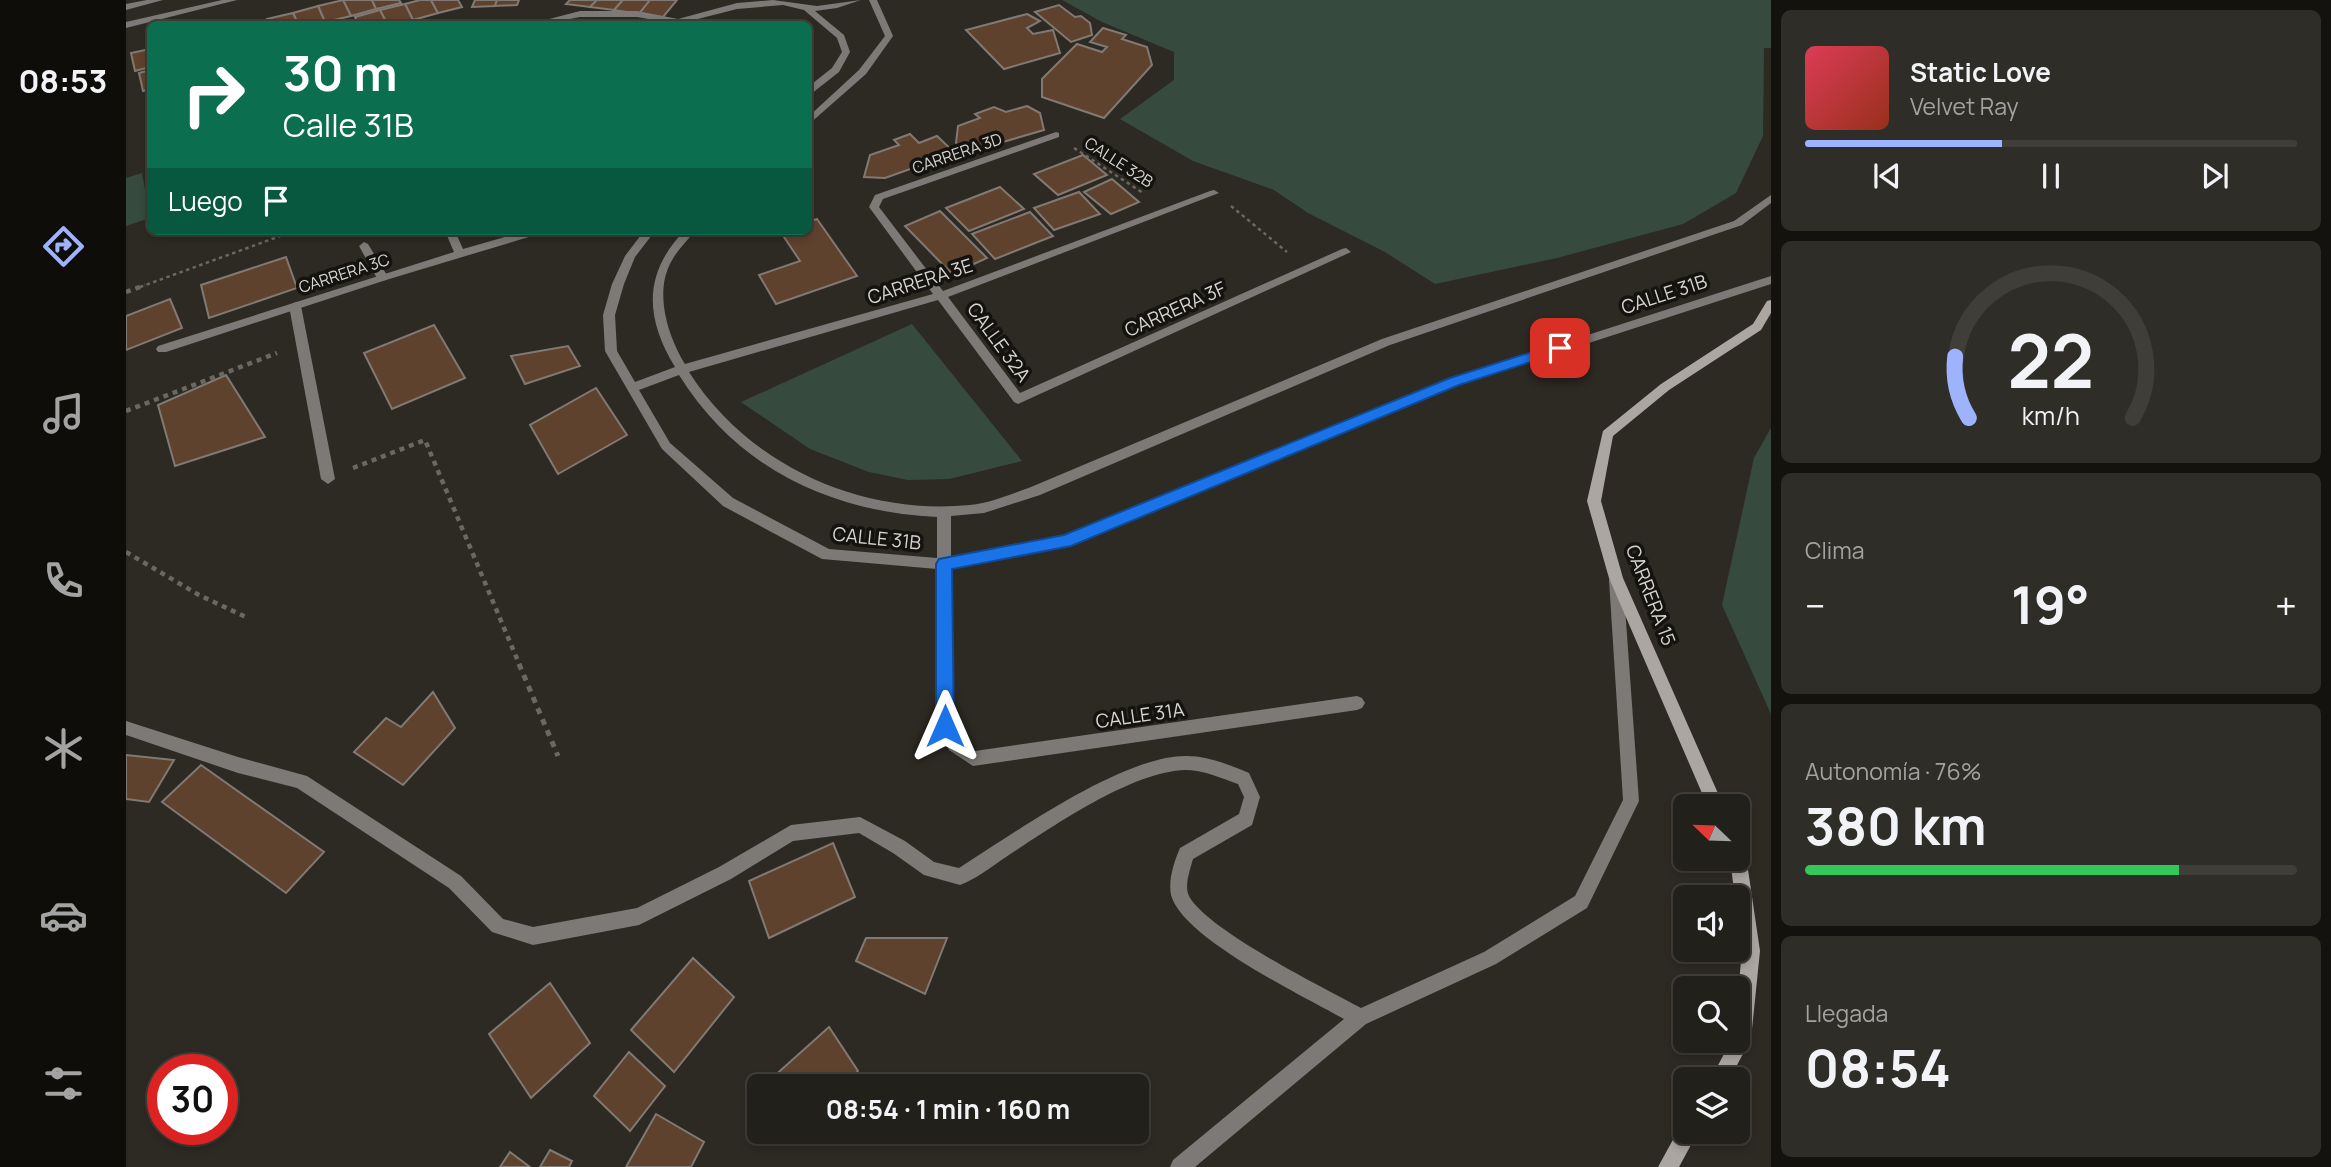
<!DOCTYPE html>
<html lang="es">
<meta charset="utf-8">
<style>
:root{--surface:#22201a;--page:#2e2d27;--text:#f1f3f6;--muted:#a2a3a2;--line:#3f3e39;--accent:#9eb3fd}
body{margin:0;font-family:Manrope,sans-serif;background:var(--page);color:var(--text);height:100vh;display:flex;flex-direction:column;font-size:26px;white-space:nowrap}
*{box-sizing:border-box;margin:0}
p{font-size:23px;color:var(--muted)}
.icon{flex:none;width:38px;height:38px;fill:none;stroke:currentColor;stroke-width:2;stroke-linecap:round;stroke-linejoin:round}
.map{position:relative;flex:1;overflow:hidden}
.details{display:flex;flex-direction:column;gap:10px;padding:10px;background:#13120e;width:560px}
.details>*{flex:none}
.guide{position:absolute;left:21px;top:21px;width:665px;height:214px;border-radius:10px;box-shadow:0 4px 10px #0003,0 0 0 2px var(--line);background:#0b6e4f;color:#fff;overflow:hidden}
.needle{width:46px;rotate:293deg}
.controls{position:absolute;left:1547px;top:794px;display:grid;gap:14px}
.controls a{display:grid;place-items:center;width:77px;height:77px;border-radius:10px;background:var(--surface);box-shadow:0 4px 10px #0003,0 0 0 2px var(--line);font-size:35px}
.speed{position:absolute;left:21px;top:1054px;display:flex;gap:14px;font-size:35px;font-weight:700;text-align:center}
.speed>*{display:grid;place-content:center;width:91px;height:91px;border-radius:50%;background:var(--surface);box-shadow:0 4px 10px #0003,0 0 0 2px var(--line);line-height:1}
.speed .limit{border:10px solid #d22;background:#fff;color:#111}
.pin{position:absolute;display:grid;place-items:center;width:60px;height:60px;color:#fff;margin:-30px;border-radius:14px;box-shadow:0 4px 10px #0006}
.me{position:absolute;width:77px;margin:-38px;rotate:0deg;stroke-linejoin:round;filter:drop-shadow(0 0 5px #0008)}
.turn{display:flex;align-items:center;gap:24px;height:147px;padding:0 21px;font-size:32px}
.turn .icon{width:91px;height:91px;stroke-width:2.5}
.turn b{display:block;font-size:49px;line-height:60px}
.then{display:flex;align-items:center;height:66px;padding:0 21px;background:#0003;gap:14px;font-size:26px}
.big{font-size:52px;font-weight:700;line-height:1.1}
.details .tile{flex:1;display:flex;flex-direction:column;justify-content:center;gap:10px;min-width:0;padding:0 24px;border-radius:10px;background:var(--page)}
.details .dial{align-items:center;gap:0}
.dial svg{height:182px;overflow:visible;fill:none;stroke:var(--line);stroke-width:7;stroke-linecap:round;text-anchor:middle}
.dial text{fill:var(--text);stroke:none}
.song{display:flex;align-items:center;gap:21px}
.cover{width:84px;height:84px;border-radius:10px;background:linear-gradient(135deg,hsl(350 70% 55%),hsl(10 70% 35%))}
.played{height:7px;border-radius:4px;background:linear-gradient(90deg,var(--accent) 40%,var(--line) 40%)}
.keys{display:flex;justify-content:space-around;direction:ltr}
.heat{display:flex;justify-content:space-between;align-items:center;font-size:38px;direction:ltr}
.charge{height:10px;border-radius:5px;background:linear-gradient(90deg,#34c759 76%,var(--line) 0)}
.trip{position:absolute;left:621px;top:1074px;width:402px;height:70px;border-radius:10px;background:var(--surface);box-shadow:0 4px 10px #0003,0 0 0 2px var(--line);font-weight:700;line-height:70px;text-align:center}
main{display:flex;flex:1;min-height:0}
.dock{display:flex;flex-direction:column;width:126px;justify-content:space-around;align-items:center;background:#0e0d0a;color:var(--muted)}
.dock .icon{width:49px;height:49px}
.dock .on{color:var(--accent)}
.dock b{font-size:32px;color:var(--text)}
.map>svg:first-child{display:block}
.green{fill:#364b3e}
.building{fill:#5e422d;stroke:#817973;stroke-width:2}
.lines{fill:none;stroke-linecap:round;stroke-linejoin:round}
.path-far2{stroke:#6b6862;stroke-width:2.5;stroke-dasharray:3.5 3.5;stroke-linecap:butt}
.path-far1{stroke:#6b6862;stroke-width:4.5;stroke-dasharray:5 5;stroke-linecap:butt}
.path{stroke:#6b6862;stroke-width:5;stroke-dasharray:6 6;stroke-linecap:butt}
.service{fill:#7d7977;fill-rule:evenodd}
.minor{fill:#7d7977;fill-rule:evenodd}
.secondary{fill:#aba6a2;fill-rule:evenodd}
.route{fill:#1a73e8;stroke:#114b97;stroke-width:2}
.labels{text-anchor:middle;stroke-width:7;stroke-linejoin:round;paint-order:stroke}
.far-street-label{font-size:16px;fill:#d7d5d1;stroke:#141310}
.street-label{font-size:19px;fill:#d7d5d1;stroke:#141310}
</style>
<main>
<nav class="dock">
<b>08:53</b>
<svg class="icon on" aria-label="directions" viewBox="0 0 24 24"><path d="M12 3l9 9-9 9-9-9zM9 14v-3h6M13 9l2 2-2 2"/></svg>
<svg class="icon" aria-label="music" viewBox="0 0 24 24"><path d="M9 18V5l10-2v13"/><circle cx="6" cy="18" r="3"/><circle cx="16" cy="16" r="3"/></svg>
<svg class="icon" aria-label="phone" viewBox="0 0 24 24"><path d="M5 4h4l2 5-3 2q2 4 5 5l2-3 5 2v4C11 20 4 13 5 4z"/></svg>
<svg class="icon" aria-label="climate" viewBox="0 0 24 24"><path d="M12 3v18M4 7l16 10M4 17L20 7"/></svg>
<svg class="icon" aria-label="car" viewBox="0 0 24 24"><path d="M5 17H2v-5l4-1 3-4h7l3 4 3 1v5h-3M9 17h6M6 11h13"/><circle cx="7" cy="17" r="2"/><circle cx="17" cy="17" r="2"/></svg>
<svg class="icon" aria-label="filters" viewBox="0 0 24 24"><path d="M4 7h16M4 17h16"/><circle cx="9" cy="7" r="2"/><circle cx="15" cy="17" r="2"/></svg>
</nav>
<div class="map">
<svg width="1645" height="1167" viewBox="0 0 1645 1167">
<rect width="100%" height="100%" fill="#2d2a23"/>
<g class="green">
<polygon points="936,0 1645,0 1645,48 1638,48 1637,136 1610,193 1557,224 1431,258 1309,284 1259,252 1182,213 1148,190 1067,161 994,119 1048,80 1048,52 976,22"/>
<polygon points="16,173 24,218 0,226 0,178"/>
<polygon points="786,324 896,461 823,479 782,480 743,472 684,449 615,402"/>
<polygon points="1645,428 1645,714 1596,605 1628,458"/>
</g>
<g class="building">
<polygon points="217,0 246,0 250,9 225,16"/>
<polygon points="217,0 225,16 199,22 192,6"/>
<polygon points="246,0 273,0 275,3 250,9"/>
<polygon points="294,0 305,0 312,13 287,20 279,4"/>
<polygon points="305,0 332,0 336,7 312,13"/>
<polygon points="349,0 371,0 369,6 346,7"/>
<polygon points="371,0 393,0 391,5 369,6"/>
<polygon points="444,0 471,0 464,7 440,4"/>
<polygon points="471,0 497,0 488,10 464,7"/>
<polygon points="497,0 524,0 513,14 488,10"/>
<polygon points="524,0 551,0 537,17 513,14"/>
<polygon points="279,4 287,20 261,24 254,10"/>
<polygon points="933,5 949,17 955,16 964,23 966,35 945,42 909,12"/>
<polygon points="192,6 199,22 172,24 167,13"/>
<polygon points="254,10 261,24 232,24 229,17"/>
<polygon points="167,13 172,24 143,24 141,19"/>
<polygon points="901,14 914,21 901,28 907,34 927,30 934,53 878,69 840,30"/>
<polygon points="977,28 1000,35 996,39 1021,47 1026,65 978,118 916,97 916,79 951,44 976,52 981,47 964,42"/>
<polygon points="24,49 24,67 9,71 5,53"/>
<polygon points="24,70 24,89 17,91 13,73"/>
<polygon points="901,106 914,113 918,130 846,151 830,143 832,126 854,118 849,114 868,107 880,112"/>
<polygon points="784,134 793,143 811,136 829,153 759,178 738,177 744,155 773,145 768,140"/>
<polygon points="957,155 981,175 932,195 908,174"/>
<polygon points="986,179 1013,202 985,214 958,192"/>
<polygon points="874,187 898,209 843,231 820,208"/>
<polygon points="953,192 974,214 928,230 908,208"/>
<polygon points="814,211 861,258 826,274 779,226"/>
<polygon points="904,212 927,236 869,259 846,234"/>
<polygon points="691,219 731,276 650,304 633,275 674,261 654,231 682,231 682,222"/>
<polygon points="160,257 171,288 83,318 75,285"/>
<polygon points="44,299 56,328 0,350 0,316"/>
<polygon points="308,325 339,378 266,409 238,353"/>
<polygon points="442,346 454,366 399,384 385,356"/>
<polygon points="100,375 139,437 49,466 32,405"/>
<polygon points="470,388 501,435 432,474 404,425"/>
<polygon points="307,692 329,728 277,785 228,752 260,718 275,727"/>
<polygon points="0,755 48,760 23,802 0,799"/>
<polygon points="75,765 198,852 160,893 36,802"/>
<polygon points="707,843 729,897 643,938 623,881"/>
<polygon points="740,938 821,938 799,994 730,961"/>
<polygon points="567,958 608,997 548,1072 505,1030"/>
<polygon points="424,983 464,1043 405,1098 363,1034"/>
<polygon points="703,1027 732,1071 717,1087 636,1087"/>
<polygon points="503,1052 539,1086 504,1131 468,1096"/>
<polygon points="530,1114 578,1142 565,1167 500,1167"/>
<polygon points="424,1150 446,1161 443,1167 414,1167"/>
<polygon points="384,1152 404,1167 374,1167"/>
</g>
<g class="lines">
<g class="path-far2">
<polyline points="948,148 1017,193"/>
<polyline points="1105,206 1161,252"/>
<polyline points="14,287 168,231"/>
</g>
<g class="path-far1">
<polyline points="0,292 19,285"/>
<polyline points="0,411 151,353"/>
<polyline points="227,468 299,440 394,666"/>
<polyline points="0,552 73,595 122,618"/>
</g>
<polyline class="path" points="393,664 432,756"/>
<g class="service">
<polygon points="238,242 242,244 262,277 260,280 256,281 252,280 233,246"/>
<polygon points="169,302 175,306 209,479 202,484 195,479 163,306"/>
</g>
<g class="minor">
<polygon points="21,0 37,0 0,10 0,4"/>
<polygon points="96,0 111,0 0,28 0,22"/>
<polygon points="647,0 691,6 735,0 711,8 689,11 718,35 724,52 713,72 685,94 682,95 682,87 706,68 716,52 711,38 678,10 657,5 611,9 552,24 511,17 454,17 418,24 404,24 454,11 511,11 552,19 611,3"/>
<polygon points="743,0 751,0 767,36 740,74 682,125 682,117 733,70 759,36"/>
<path d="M 930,132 L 933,133 L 933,137 L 757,199 L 753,207 L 817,291 L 1084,191 L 1088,190 L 1093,193 L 822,297 L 894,393 L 1216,249 L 1220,248 L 1225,252 L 892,404 L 888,402 L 812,300 L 563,372 C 622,465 734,516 844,505 C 865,503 885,494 905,487 L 1256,339 L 1608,221 L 1645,195 L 1645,203 L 1616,225 L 1264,345 L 914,495 L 858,513 L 825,516 L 825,557 L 938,537 L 1325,379 L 1645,276 L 1645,284 L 1333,385 L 944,546 L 825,568 L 827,726 L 833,740 L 849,751 L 1231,696 L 1236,698 L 1239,703 L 1236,708 L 1231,710 L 847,766 L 823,750 L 811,726 L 811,569 L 696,559 L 597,506 L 536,449 L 479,351 L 477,315 L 486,284 L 499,256 L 518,231 L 529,231 L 509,257 L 498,284 L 489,315 L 491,351 L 509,382 L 549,367 C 519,318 517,274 558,231 L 569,231 C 561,241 551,250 545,262 C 528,293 542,336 559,364 L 807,294 L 743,207 L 749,195 ZM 553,375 C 611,468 704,512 811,517 L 811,558 L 703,549 L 607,498 L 544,443 L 513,390 Z"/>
<polygon points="319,231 329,231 337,249 400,231 417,231 416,233 260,280 40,352 32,352 30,349 32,346 328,252"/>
<path d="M 1490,574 L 1495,576 L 1497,580 L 1513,801 L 1461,908 L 1370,964 L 1240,1024 L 1069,1167 L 1044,1167 L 1047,1160 L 1218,1019 C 1179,997 1056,938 1045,895 C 1042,880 1048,862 1054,848 L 1113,814 L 1118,797 L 1112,784 C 1095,778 1077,770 1059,770 C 1004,772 926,827 880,857 C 865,867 850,879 834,885 L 798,875 L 767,853 L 733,833 L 667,841 L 605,879 L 513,925 L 407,945 L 366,932 L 323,888 L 171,788 L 112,773 L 0,735 L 0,721 L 112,757 L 181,776 L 335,876 L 377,919 L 407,927 L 511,908 L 593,867 L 665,825 L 734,817 L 779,841 L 808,862 L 833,868 C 887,834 997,755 1061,756 C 1081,756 1104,765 1123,773 L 1134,797 L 1126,825 L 1067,859 C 1064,870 1058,886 1063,896 C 1081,930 1198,988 1235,1008 L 1358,952 L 1449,896 L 1497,800 L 1483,580 L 1485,576 Z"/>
</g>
<g class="secondary">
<polygon points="1645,300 1645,313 1635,330 1543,390 1487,436 1475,501 1497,578 1598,807 1582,807 1483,578 1461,501 1477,431 1535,384 1627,324 1641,301"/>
<polygon points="1612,848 1618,850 1620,856 1634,951 1625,1039 1603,1080 1584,1080 1605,1041 1612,1041 1612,993 1616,951 1612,898 1609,898 1604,859 1612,859"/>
<polygon points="1559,1124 1559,1132 1572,1132 1553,1167 1532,1167 1555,1125"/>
</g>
</g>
<polygon class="route" points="1434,343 1439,344 1439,351 1333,385 945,546 826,569 828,726 825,732 819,734 813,732 810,726 810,564 813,559 938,535 1324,378"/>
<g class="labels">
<g class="far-street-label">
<text transform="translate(831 153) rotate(-19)" y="6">CARRERA 3D</text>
<text transform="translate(993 162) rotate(33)" y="6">CALLE 32B</text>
<text transform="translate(218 273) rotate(-18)" y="6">CARRERA 3C</text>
</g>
<g class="street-label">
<text transform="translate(794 281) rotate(-18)" y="7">CARRERA 3E</text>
<text transform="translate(1538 294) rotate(-18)" y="7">CALLE 31B</text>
<text transform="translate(1049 309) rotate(-24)" y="7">CARRERA 3F</text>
<text transform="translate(873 342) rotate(54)" y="7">CALLE 32A</text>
<text transform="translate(751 538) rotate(6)" y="7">CALLE 31B</text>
<text transform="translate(1525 595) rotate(69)" y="7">CARRERA 15</text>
<text transform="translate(1014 715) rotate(-8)" y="7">CALLE 31A</text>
</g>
</g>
</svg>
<div class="controls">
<a><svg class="needle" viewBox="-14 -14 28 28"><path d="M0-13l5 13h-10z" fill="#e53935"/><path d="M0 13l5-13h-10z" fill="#a2a3a2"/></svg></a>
<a><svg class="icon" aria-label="sound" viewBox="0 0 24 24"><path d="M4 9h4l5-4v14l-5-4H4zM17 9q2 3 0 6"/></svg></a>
<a><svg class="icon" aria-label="search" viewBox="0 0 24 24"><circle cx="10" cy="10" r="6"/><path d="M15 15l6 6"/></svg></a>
<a><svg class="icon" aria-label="layers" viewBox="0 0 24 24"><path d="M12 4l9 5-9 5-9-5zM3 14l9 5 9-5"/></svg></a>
</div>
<div class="speed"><div class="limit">30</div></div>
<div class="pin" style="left:1434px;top:348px;background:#d93025"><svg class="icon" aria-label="arrive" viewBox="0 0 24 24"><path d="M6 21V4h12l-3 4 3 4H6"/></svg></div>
<svg class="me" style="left:819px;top:726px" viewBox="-20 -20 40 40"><path d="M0-17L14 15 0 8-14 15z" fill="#1a73e8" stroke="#fff" stroke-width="4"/></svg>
<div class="trip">08:54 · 1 min · 160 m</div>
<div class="guide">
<div class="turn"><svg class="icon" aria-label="right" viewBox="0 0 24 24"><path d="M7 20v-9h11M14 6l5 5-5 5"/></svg><div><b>30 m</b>Calle 31B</div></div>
<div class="then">Luego<svg class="icon" aria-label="arrive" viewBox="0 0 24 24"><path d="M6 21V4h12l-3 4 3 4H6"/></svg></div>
</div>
</div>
<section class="details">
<div class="tile">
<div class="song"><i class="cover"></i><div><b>Static Love</b><p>Velvet Ray</p></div></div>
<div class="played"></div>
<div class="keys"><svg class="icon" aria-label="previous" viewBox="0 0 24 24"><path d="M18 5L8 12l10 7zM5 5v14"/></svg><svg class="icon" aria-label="pause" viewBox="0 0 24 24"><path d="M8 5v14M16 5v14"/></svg><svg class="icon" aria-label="next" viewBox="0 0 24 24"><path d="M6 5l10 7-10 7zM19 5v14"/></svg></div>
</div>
<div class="tile dial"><svg viewBox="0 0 100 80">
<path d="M14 69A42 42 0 1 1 86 69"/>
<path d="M14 69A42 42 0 0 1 8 42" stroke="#9eb3fd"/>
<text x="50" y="56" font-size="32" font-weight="700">22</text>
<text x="50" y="72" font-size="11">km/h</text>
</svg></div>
<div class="tile"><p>Clima</p>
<div class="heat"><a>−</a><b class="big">19°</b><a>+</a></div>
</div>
<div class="tile"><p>Autonomía · 76%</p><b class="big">380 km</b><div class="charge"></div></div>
<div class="tile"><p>Llegada</p><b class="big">08:54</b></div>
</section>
</main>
